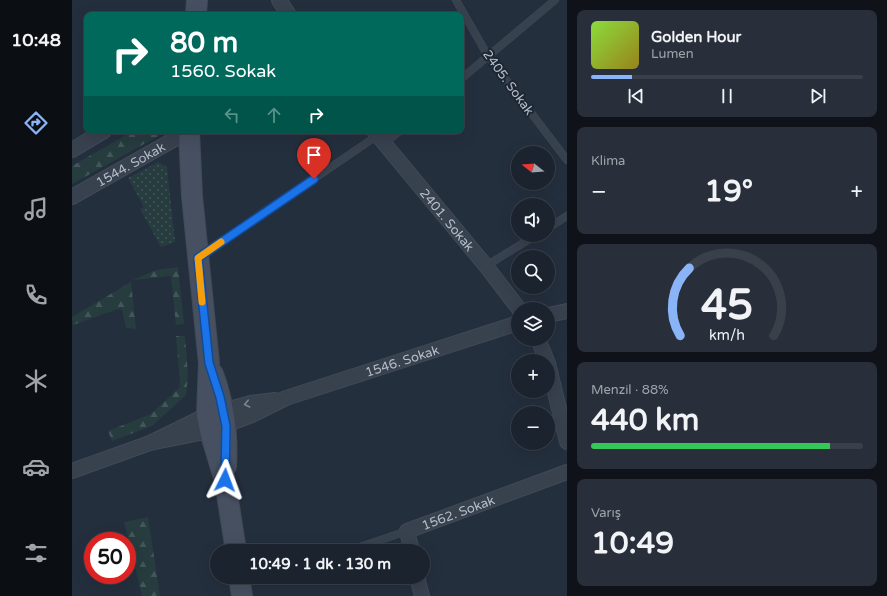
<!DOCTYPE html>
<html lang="tr">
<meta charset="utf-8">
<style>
:root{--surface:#1b232e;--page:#282f3a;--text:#f1f3f6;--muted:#a0a4aa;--line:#39404a;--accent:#8ab4f8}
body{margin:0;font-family:"Varela Round",sans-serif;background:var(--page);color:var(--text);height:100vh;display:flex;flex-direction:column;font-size:15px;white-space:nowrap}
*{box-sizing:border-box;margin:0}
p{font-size:13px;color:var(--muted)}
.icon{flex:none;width:22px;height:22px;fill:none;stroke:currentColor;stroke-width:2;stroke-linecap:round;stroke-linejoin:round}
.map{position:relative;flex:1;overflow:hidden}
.sheet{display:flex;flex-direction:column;gap:10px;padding:10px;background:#0f1319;width:320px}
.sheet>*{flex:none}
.top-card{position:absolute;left:12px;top:12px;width:380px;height:122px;border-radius:8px;box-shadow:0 4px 16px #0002,0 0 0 1px var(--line);background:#00695c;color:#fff;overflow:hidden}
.needle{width:26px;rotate:287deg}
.fabs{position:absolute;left:439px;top:146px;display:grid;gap:8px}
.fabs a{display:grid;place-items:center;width:44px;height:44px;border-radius:50%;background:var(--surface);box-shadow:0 4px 16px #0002,0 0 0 1px var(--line);font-size:20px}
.speed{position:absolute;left:12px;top:532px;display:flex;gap:8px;font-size:20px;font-weight:700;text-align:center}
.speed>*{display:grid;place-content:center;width:52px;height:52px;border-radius:50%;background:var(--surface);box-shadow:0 4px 16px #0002,0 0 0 1px var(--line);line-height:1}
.speed .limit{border:6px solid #d22;background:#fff;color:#111}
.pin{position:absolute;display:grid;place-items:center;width:34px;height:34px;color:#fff;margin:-41px -17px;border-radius:50% 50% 50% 0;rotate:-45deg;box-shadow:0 0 4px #0007}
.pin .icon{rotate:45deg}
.me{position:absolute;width:44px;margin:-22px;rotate:3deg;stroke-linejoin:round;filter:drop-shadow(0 0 3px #0008)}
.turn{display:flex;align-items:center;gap:14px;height:84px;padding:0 20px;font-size:18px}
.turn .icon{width:52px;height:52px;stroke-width:2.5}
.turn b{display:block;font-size:28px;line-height:34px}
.lanes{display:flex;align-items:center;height:38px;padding:0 20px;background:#0003;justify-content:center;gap:20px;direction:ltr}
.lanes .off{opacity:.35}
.big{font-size:30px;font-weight:800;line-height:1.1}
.sheet .widget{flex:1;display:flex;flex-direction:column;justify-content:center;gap:6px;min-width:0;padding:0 14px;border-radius:8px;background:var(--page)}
.sheet .dial{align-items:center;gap:0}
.dial svg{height:104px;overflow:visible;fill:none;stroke:var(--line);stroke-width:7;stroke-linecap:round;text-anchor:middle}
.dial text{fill:var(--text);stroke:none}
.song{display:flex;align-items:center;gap:12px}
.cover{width:48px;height:48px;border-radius:6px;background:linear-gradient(135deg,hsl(90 70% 55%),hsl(50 70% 35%))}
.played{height:4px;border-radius:2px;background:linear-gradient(90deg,var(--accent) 15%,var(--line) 15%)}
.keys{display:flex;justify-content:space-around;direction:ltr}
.heat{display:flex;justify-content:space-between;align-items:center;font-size:22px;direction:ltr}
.charge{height:6px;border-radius:3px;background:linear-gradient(90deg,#34c759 88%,var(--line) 0)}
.trip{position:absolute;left:138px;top:544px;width:220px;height:40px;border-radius:20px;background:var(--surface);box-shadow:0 4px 16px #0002,0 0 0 1px var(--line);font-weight:800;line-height:40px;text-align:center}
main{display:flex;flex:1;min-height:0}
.menu{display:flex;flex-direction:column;width:72px;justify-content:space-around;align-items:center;background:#0b0e12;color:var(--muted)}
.menu .icon{width:28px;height:28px}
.menu .current{color:var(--accent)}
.menu b{font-size:18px;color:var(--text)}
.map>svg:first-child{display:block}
.grass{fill:url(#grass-dots)}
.forest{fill:url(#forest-firs)}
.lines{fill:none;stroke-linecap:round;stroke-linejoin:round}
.service-casing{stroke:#414a57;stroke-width:8}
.minor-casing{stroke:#414a57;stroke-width:16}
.secondary-casing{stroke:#414a57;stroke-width:22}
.service{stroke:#38414e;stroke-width:7}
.minor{stroke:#38414e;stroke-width:14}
.secondary{stroke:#465061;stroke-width:20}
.oneway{stroke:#7c8592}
.route-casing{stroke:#114b97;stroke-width:10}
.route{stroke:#1a73e8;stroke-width:7}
.slow{stroke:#f59e0b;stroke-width:7}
.labels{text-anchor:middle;stroke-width:4;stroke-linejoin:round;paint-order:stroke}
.street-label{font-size:13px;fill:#b4bcc9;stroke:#1d2633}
</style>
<main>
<nav class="menu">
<b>10:48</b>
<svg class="icon current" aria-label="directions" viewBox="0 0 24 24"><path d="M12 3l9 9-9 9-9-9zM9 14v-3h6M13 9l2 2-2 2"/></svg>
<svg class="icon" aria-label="music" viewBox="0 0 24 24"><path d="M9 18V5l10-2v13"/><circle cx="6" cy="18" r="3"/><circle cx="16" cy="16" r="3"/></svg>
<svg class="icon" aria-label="phone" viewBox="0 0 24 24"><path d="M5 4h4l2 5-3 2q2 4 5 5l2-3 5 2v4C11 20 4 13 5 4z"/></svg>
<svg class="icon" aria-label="climate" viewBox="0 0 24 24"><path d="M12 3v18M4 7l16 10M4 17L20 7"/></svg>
<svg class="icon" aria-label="car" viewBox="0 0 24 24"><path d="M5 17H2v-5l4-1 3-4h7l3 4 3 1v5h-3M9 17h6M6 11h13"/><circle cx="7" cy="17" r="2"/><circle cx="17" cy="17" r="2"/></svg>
<svg class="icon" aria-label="filters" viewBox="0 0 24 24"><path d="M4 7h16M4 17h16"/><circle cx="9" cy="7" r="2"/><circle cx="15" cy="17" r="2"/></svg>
</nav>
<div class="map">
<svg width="495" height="596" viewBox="0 0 495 596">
<defs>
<pattern id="grass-dots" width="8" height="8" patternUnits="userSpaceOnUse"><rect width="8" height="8" fill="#263c3f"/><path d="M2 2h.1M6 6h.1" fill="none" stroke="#435659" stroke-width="1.8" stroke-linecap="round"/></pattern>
<pattern id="forest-firs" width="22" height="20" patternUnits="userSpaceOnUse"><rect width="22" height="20" fill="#263c3f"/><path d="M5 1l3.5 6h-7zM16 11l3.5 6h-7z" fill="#435659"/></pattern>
</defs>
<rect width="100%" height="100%" fill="#242f3e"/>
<polygon class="grass" points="86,162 95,167 103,242 89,247 68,209 72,207 56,178"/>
<g class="forest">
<polygon points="61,131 92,131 92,133 0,184 0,166"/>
<polygon points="106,267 112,324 104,325 99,276 61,280 84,270"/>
<polygon points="59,282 64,329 54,328 50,310 46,309 1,325 0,317"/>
<polygon points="104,336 113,336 116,375 114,395 80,426 40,441 36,431 79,414 107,388 108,382"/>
<polygon points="76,517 88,596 70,596 52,522"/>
</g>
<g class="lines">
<defs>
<g id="service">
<polyline points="384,0 416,56 495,160"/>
<polyline points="389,79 483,0"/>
<polyline points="313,143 328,131"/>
<polyline points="476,228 495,216"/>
<polyline points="129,256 306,135"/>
<polyline points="414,266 464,235"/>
<polyline points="276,551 335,531"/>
<polyline points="168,583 188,577"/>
</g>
<g id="minor">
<polyline points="207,0 217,15"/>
<path id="s1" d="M 302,131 L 414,266 L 447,309"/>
<polyline points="0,150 32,131"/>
<path id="s2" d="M 0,197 L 117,131"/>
<polyline points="476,315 495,311"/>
<polyline points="466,339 475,361"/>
<polyline points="476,363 495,442"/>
<path id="s3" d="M 78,443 L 138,431 L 180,415 L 214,398 L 446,323"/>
<polyline points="0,471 78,443 135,415 179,403 203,400"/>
<path id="s4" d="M 340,551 L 335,531 L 495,472"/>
<polyline points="345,577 350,596"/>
</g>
<g id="secondary">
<polyline points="124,15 125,0"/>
<polyline points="117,131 120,196 137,363 135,415 138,431 153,481 164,551"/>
<path d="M 141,374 C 152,404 156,434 154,466"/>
<polyline points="167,577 170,596"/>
</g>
</defs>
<use href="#service" class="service-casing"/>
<use href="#minor" class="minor-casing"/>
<use href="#secondary" class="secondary-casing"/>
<use href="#service" class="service"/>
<use href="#minor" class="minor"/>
<use href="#secondary" class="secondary"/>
</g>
<defs><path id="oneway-chevron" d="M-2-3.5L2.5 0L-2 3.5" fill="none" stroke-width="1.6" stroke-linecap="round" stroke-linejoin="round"/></defs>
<use class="oneway" href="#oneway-chevron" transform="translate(175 404) rotate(167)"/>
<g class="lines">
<defs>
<polyline id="route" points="153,480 154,426 148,397 137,363 126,258 242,179"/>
</defs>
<use href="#route" class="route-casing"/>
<use href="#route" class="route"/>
<polyline class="slow" points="130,302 126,258 149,242"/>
</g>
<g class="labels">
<g class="street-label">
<text transform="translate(437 82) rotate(54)" y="5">2405. Sokak</text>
<text dy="5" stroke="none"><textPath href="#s2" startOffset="67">1544. Sokak</textPath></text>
<text dy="5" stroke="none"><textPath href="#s1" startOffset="115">2401. Sokak</textPath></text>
<text dy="5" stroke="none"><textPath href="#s3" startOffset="266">1546. Sokak</textPath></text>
<text dy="5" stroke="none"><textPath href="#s4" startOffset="75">1562. Sokak</textPath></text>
</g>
</g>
</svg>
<div class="fabs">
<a><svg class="needle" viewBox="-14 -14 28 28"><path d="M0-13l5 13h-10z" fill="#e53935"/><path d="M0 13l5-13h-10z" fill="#a0a4aa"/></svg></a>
<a><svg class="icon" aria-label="sound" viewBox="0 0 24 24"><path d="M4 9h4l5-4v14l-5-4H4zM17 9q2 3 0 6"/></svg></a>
<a><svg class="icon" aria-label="search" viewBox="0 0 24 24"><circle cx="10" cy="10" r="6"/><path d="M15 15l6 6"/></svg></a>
<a><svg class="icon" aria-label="layers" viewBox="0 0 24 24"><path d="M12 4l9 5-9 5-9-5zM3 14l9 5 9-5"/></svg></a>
<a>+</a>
<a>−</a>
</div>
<div class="speed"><div class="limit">50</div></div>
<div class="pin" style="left:242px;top:179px;background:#d93025"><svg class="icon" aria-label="arrive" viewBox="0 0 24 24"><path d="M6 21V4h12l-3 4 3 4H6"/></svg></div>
<svg class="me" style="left:153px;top:480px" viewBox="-20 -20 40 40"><path d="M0-17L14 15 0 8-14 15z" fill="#1a73e8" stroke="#fff" stroke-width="4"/></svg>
<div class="trip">10:49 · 1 dk · 130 m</div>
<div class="top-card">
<div class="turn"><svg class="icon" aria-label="right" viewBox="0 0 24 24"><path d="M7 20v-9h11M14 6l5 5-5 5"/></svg><div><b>80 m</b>1560. Sokak</div></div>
<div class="lanes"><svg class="icon off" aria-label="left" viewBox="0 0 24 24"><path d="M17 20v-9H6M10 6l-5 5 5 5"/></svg><svg class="icon off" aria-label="ahead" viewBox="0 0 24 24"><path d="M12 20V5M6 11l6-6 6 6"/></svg><svg class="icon" aria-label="right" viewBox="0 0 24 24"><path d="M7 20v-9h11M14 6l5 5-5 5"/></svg></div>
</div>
</div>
<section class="sheet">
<div class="widget">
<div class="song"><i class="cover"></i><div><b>Golden Hour</b><p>Lumen</p></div></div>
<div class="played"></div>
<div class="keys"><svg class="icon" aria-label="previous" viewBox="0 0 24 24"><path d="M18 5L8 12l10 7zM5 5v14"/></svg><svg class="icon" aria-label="pause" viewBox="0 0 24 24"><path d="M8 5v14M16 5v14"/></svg><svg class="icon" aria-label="next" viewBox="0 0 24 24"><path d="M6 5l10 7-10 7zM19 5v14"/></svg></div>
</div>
<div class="widget"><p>Klima</p>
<div class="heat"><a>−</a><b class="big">19°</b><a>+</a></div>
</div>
<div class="widget dial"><svg viewBox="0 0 100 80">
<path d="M14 69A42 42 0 1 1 86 69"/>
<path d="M14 69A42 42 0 0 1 21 17" stroke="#8ab4f8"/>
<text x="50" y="56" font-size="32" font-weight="700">45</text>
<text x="50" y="72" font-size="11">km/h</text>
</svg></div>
<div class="widget"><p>Menzil · 88%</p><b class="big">440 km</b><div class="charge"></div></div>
<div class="widget"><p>Varış</p><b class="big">10:49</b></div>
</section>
</main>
